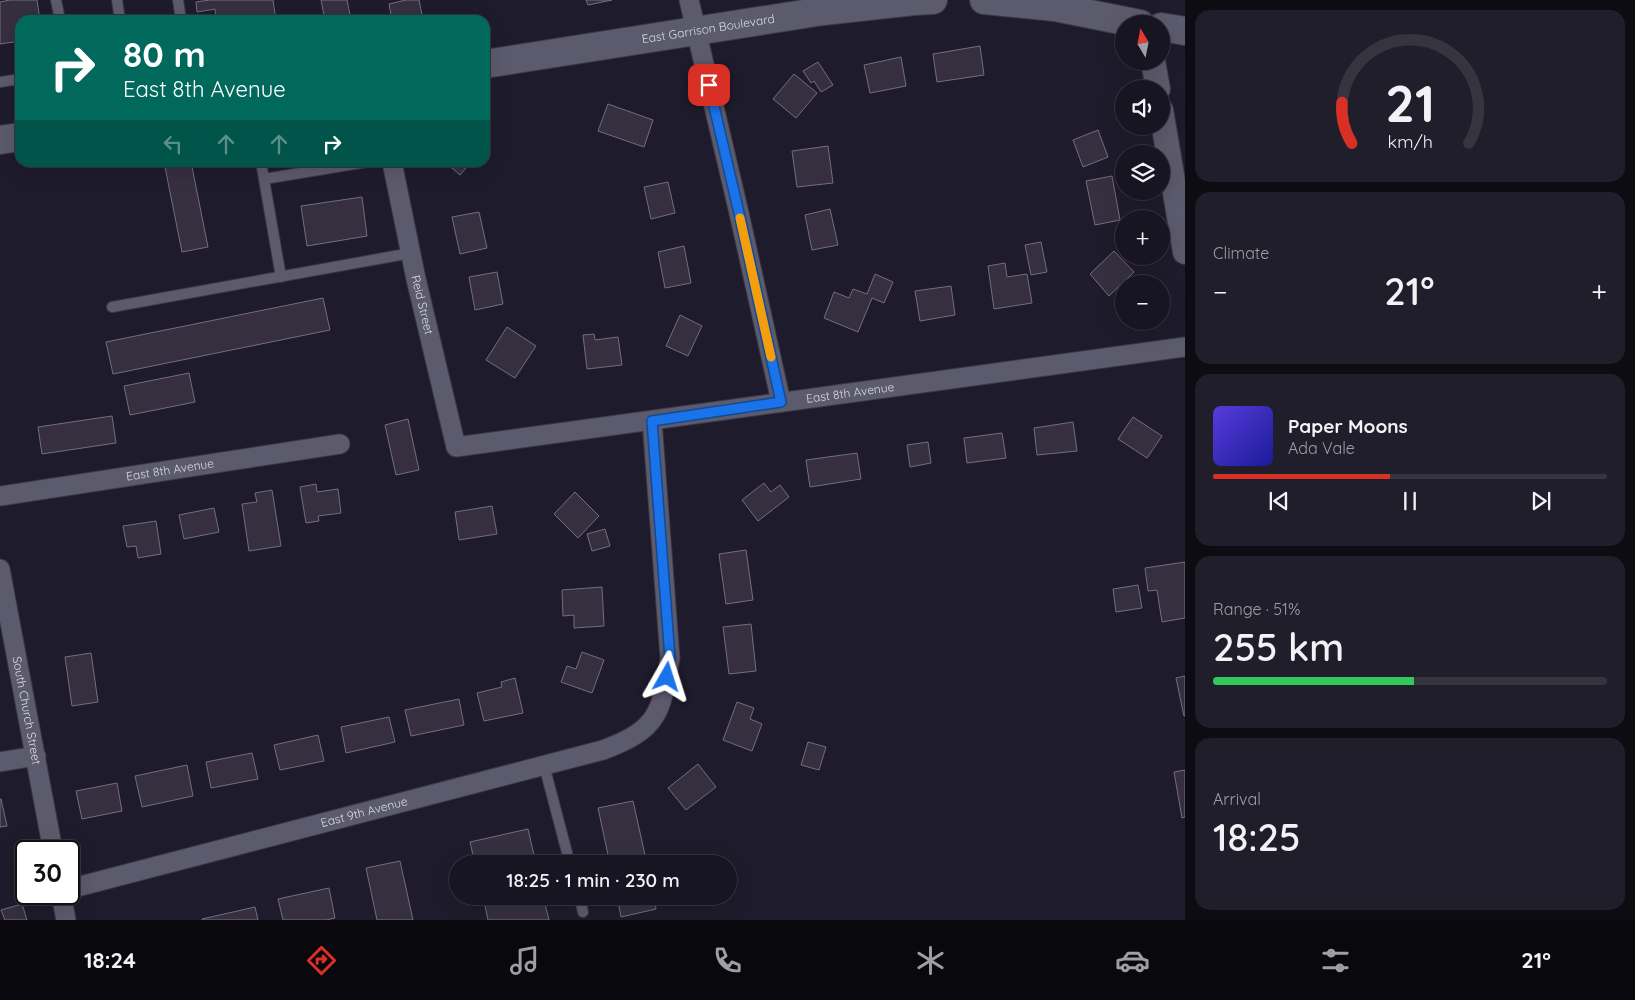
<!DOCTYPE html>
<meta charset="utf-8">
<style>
:root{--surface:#161521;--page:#1f1e2a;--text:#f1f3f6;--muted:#9e9fa5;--line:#35343f;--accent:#d93025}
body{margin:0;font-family:Quicksand,sans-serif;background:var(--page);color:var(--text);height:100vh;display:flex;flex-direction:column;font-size:19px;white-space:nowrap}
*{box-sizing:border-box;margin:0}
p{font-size:16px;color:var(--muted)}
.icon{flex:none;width:28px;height:28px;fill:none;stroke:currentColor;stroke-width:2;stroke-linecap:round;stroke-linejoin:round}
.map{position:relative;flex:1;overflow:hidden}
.panel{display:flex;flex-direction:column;gap:10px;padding:10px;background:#0c0c12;width:450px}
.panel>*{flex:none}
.hud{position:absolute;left:15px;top:15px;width:475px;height:152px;border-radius:15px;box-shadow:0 5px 20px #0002,0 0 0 1px var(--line);background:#00695c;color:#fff;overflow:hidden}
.needle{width:32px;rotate:350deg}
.tools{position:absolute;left:1115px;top:15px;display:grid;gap:10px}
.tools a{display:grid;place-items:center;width:55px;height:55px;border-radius:50%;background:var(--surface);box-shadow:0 5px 20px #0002,0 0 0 1px var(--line);font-size:25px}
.speed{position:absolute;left:15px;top:840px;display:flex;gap:10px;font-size:25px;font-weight:700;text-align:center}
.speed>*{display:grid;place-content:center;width:65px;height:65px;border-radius:50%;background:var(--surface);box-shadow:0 5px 20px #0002,0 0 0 1px var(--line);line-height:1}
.speed .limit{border:2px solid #111;border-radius:8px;background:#fff;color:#111}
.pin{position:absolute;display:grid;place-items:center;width:42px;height:42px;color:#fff;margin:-21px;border-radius:10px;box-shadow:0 2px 8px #0006}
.me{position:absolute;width:55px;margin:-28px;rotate:6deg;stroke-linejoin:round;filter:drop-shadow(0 0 4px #0008)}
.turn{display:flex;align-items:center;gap:18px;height:105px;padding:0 25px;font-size:22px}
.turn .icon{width:65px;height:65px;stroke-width:2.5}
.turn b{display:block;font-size:35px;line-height:42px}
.lanes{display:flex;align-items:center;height:48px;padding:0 25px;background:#0003;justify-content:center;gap:25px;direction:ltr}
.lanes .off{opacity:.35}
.big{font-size:38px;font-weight:600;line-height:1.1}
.panel .card{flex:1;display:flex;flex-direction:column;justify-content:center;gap:8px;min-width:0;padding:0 18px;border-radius:15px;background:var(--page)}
.panel .dial{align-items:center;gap:0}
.dial svg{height:130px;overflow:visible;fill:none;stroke:var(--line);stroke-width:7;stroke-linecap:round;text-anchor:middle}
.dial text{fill:var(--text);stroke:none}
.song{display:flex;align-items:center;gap:15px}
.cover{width:60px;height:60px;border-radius:8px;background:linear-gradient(135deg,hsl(250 70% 55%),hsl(240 70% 35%))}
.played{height:5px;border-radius:2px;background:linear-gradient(90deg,var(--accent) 45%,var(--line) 45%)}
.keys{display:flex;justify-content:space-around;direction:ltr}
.heat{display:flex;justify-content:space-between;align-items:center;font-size:28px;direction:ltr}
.charge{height:8px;border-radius:4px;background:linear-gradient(90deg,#34c759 51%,var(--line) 0)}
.trip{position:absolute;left:449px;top:855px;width:288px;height:50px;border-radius:25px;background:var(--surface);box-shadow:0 5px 20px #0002,0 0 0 1px var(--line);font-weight:600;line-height:50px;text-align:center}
.tabs{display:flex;height:80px;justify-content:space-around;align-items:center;background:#09080d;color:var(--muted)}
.tabs .icon{width:35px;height:35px}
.tabs .selected{color:var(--accent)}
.tabs b{font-size:22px;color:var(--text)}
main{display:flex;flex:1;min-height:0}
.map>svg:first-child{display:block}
.building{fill:#362f40;stroke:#746d80}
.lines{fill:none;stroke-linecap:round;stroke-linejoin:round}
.service-casing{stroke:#3b3946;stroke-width:12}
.minor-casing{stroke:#3b3946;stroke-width:21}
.tertiary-casing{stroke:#3b3946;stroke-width:26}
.secondary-casing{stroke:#3b3946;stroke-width:30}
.service{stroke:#5c5a6d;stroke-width:10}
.minor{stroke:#5c5a6d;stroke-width:19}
.tertiary{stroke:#5c5a6d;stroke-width:24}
.secondary{stroke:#5c5a6d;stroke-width:28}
.route-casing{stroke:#114b97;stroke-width:12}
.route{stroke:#1a73e8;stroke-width:9}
.slow{stroke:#f59e0b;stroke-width:9}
.labels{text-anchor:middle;stroke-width:5;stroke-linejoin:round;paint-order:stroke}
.street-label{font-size:12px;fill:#dbdae6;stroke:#1e1c2c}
</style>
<main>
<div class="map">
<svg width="1185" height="920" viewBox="0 0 1185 920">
<rect width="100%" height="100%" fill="#1e1c2c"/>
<g class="building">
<polygon points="10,0 37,0 40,20 20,20 20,41 0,44 0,2"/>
<polygon points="210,0 273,0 276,20 216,20 215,9 197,12 196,2"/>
<polygon points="321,0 347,0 351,20 325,20"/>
<polygon points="406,0 419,0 423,20 392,20 389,4"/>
<polygon points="586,0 612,0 588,5"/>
<polygon points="980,46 984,75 937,82 933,54"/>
<polygon points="901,57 906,86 870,93 864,65"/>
<polygon points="818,62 833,85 821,92 814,81 811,83 803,71"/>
<polygon points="794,74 817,93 796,118 773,99"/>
<polygon points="608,104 653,120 644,147 598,131"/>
<polygon points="1098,130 1108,157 1083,167 1073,140"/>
<polygon points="828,146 833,183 797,187 792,151"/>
<polygon points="164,162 191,162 208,247 182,252"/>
<polygon points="445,162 471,162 460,175"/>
<polygon points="1112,176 1120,220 1095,225 1086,181"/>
<polygon points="668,182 675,213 651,219 644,187"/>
<polygon points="362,197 367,236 307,246 301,206"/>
<polygon points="830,209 838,245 812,250 805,215"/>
<polygon points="479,212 487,248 460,254 452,217"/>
<polygon points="1041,242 1047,272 1031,275 1025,245"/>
<polygon points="684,246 691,283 665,288 658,252"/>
<polygon points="1114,251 1134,272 1109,296 1090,274"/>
<polygon points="1005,263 1007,277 1027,274 1032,303 994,309 988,266"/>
<polygon points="497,272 503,304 475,310 469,277"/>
<polygon points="875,274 893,282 884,303 872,298 858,332 824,318 834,292 849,298 853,289 867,294"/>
<polygon points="951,286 955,315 920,321 915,291"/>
<polygon points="323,298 330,330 113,374 106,342"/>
<polygon points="680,315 702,326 688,356 666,346"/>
<polygon points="507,327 536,346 515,378 486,360"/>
<polygon points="594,334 595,340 618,337 622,365 587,369 583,335"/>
<polygon points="189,373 195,402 130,415 124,386"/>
<polygon points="112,416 116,443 42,454 38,427"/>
<polygon points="1133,417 1162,436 1147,458 1118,439"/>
<polygon points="408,419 419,470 396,475 385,425"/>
<polygon points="1073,422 1077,451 1037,455 1034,428"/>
<polygon points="1002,433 1006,458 967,463 964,438"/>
<polygon points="928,442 931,463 910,467 907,445"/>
<polygon points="857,453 861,479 810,487 806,460"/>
<polygon points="764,483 771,492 780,485 789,497 758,521 742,500"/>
<polygon points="316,484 317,492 338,489 341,513 318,516 319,521 306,523 300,487"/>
<polygon points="272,490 281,546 249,551 242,504 257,502 255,493"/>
<polygon points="575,492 599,516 578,538 554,514"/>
<polygon points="492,506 497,534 459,540 455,512"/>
<polygon points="214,508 219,532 184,539 179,515"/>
<polygon points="156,521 161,554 138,558 136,546 127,547 123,526"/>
<polygon points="605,529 610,546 592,551 587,534"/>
<polygon points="746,550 753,600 726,604 719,554"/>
<polygon points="1185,562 1185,618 1162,622 1157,590 1148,591 1145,568"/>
<polygon points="1138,585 1142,608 1116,612 1113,589"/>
<polygon points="602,587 604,626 574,628 574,615 563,616 562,590"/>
<polygon points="751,624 756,671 729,674 723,627"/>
<polygon points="582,652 604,660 592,693 561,682 567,666 576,669"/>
<polygon points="91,653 98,702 72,706 65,657"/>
<polygon points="1185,676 1185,716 1184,716 1176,678"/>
<polygon points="515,678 523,713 484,721 477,693 502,687 501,682"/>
<polygon points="459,699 464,725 411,736 405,710"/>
<polygon points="737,702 754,708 750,719 762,724 752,751 723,740"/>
<polygon points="389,717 395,742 346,753 341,727"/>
<polygon points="318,735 324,761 280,770 274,745"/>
<polygon points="808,742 826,747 819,770 801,765"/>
<polygon points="252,753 258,779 211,788 206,762"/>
<polygon points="698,764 716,787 686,810 668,788"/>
<polygon points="187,765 193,796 142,807 135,776"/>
<polygon points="1185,770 1185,817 1182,818 1174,772"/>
<polygon points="117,783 122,811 82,819 76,791"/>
<polygon points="0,799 1,799 7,826 0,827"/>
<polygon points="633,801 647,864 610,864 598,808"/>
<polygon points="528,829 536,864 475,864 470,842"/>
<polygon points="400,861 413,920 377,920 366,868"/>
<polygon points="329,888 335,918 326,920 283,920 278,899"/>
<polygon points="483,896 543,896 549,920 488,920"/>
<polygon points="617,896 654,896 656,909 621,917"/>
<polygon points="22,904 27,920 5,920 1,910"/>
<polygon points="255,907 258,920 202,920 202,919"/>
</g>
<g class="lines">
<defs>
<g id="service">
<polyline points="56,0 60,20"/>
<polyline points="117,0 120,20"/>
<polyline points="178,0 181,20"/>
<polyline points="0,82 20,79"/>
<polyline points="261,162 281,277"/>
<polyline points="264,179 367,162"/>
<polyline points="112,307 411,253"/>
<polyline points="544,765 570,864"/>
<polyline points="579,896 583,912"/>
</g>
<g id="minor">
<polyline points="689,0 739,213 781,402"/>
<path id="s1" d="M 392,162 L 416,279 L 456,447 L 1185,347"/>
<path id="s2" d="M 0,496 L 340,444"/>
<path id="s3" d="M 0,569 L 53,851"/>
<polyline points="0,762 36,756"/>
<path id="s4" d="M 69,889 L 603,750 C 659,729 661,713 670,658 L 652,421"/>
<polyline points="61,894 66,920"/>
</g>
<g id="tertiary">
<polyline points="1153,61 1158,89"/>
<polyline points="1161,110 1185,252"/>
</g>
<g id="secondary">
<polyline points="984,0 1055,7 1140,24"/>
<polyline points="1161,27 1185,31"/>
<path id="s5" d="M 485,64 L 823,11 L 914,1 L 933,0"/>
<polyline points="0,140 20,137"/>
</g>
</defs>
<use href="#service" class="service-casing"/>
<use href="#minor" class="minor-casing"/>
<use href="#tertiary" class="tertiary-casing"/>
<use href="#secondary" class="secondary-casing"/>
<use href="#service" class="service"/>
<use href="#minor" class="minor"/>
<use href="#tertiary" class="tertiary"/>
<use href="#secondary" class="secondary"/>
</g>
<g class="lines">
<defs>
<polyline id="route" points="667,677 670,658 652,421 781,402 739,213 709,85"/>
</defs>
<use href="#route" class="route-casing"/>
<use href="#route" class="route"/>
<polyline class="slow" points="740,218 771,357"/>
</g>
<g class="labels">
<g class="street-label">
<text dy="4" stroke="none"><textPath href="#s5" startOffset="226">East Garrison Boulevard</textPath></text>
<text dy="4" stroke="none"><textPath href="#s1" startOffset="146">Reid Street</textPath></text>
<text dy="4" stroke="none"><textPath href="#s1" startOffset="690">East 8th Avenue</textPath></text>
<text dy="4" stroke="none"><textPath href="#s2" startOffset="172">East 8th Avenue</textPath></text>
<text dy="4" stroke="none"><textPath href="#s3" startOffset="144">South Church Street</textPath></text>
<text dy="4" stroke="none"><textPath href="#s4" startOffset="305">East 9th Avenue</textPath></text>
</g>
</g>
</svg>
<div class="tools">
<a><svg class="needle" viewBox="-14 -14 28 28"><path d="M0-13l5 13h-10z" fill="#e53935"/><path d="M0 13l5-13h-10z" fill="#9e9fa5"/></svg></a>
<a><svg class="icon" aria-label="sound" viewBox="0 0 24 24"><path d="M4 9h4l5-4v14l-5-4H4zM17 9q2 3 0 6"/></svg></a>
<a><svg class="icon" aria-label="layers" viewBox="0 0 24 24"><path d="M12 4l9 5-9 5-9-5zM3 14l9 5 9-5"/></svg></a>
<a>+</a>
<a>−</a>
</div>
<div class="speed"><div class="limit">30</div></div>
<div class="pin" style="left:709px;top:85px;background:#d93025"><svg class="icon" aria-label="arrive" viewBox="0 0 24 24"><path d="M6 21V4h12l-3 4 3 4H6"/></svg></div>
<svg class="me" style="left:667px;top:677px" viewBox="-20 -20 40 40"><path d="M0-17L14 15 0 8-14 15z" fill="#1a73e8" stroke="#fff" stroke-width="4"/></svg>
<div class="trip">18:25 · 1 min · 230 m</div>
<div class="hud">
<div class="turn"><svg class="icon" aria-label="right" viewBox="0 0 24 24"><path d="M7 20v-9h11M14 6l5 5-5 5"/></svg><div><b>80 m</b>East 8th Avenue</div></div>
<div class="lanes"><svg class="icon off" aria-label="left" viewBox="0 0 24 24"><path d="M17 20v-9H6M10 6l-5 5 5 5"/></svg><svg class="icon off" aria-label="ahead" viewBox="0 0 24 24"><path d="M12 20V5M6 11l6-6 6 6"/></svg><svg class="icon off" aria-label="ahead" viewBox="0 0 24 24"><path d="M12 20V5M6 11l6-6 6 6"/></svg><svg class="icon" aria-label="right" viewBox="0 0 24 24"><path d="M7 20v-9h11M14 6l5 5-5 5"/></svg></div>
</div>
</div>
<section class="panel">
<div class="card dial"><svg viewBox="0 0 100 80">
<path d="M14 69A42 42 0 1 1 86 69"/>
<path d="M14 69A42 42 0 0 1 8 44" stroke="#d93025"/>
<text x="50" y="56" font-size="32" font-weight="700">21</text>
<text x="50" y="72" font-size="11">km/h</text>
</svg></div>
<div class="card"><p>Climate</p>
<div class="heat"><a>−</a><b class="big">21°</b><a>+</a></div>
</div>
<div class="card">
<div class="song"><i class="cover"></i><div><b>Paper Moons</b><p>Ada Vale</p></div></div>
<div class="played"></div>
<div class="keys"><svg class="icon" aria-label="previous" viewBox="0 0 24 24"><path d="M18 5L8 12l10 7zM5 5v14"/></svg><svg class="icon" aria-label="pause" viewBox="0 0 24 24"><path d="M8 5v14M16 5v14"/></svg><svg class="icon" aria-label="next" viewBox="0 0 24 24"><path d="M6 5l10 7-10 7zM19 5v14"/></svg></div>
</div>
<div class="card"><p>Range · 51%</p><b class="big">255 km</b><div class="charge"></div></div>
<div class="card"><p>Arrival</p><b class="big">18:25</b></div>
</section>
</main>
<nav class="tabs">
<b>18:24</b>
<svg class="icon selected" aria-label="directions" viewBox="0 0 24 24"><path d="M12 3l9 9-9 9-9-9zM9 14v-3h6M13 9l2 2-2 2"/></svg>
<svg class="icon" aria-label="music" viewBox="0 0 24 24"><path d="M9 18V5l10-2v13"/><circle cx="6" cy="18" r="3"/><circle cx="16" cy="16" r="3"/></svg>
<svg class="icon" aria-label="phone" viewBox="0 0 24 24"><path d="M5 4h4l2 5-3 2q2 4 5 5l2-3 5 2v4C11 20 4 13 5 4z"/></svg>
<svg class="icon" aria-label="climate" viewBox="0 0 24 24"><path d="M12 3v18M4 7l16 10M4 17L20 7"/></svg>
<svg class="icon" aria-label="car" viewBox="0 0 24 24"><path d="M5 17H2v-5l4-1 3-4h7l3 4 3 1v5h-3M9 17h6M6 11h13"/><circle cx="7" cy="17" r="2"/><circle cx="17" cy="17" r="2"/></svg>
<svg class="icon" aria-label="filters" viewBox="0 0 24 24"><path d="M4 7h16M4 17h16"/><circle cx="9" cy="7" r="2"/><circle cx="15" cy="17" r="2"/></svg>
<b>21°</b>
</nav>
